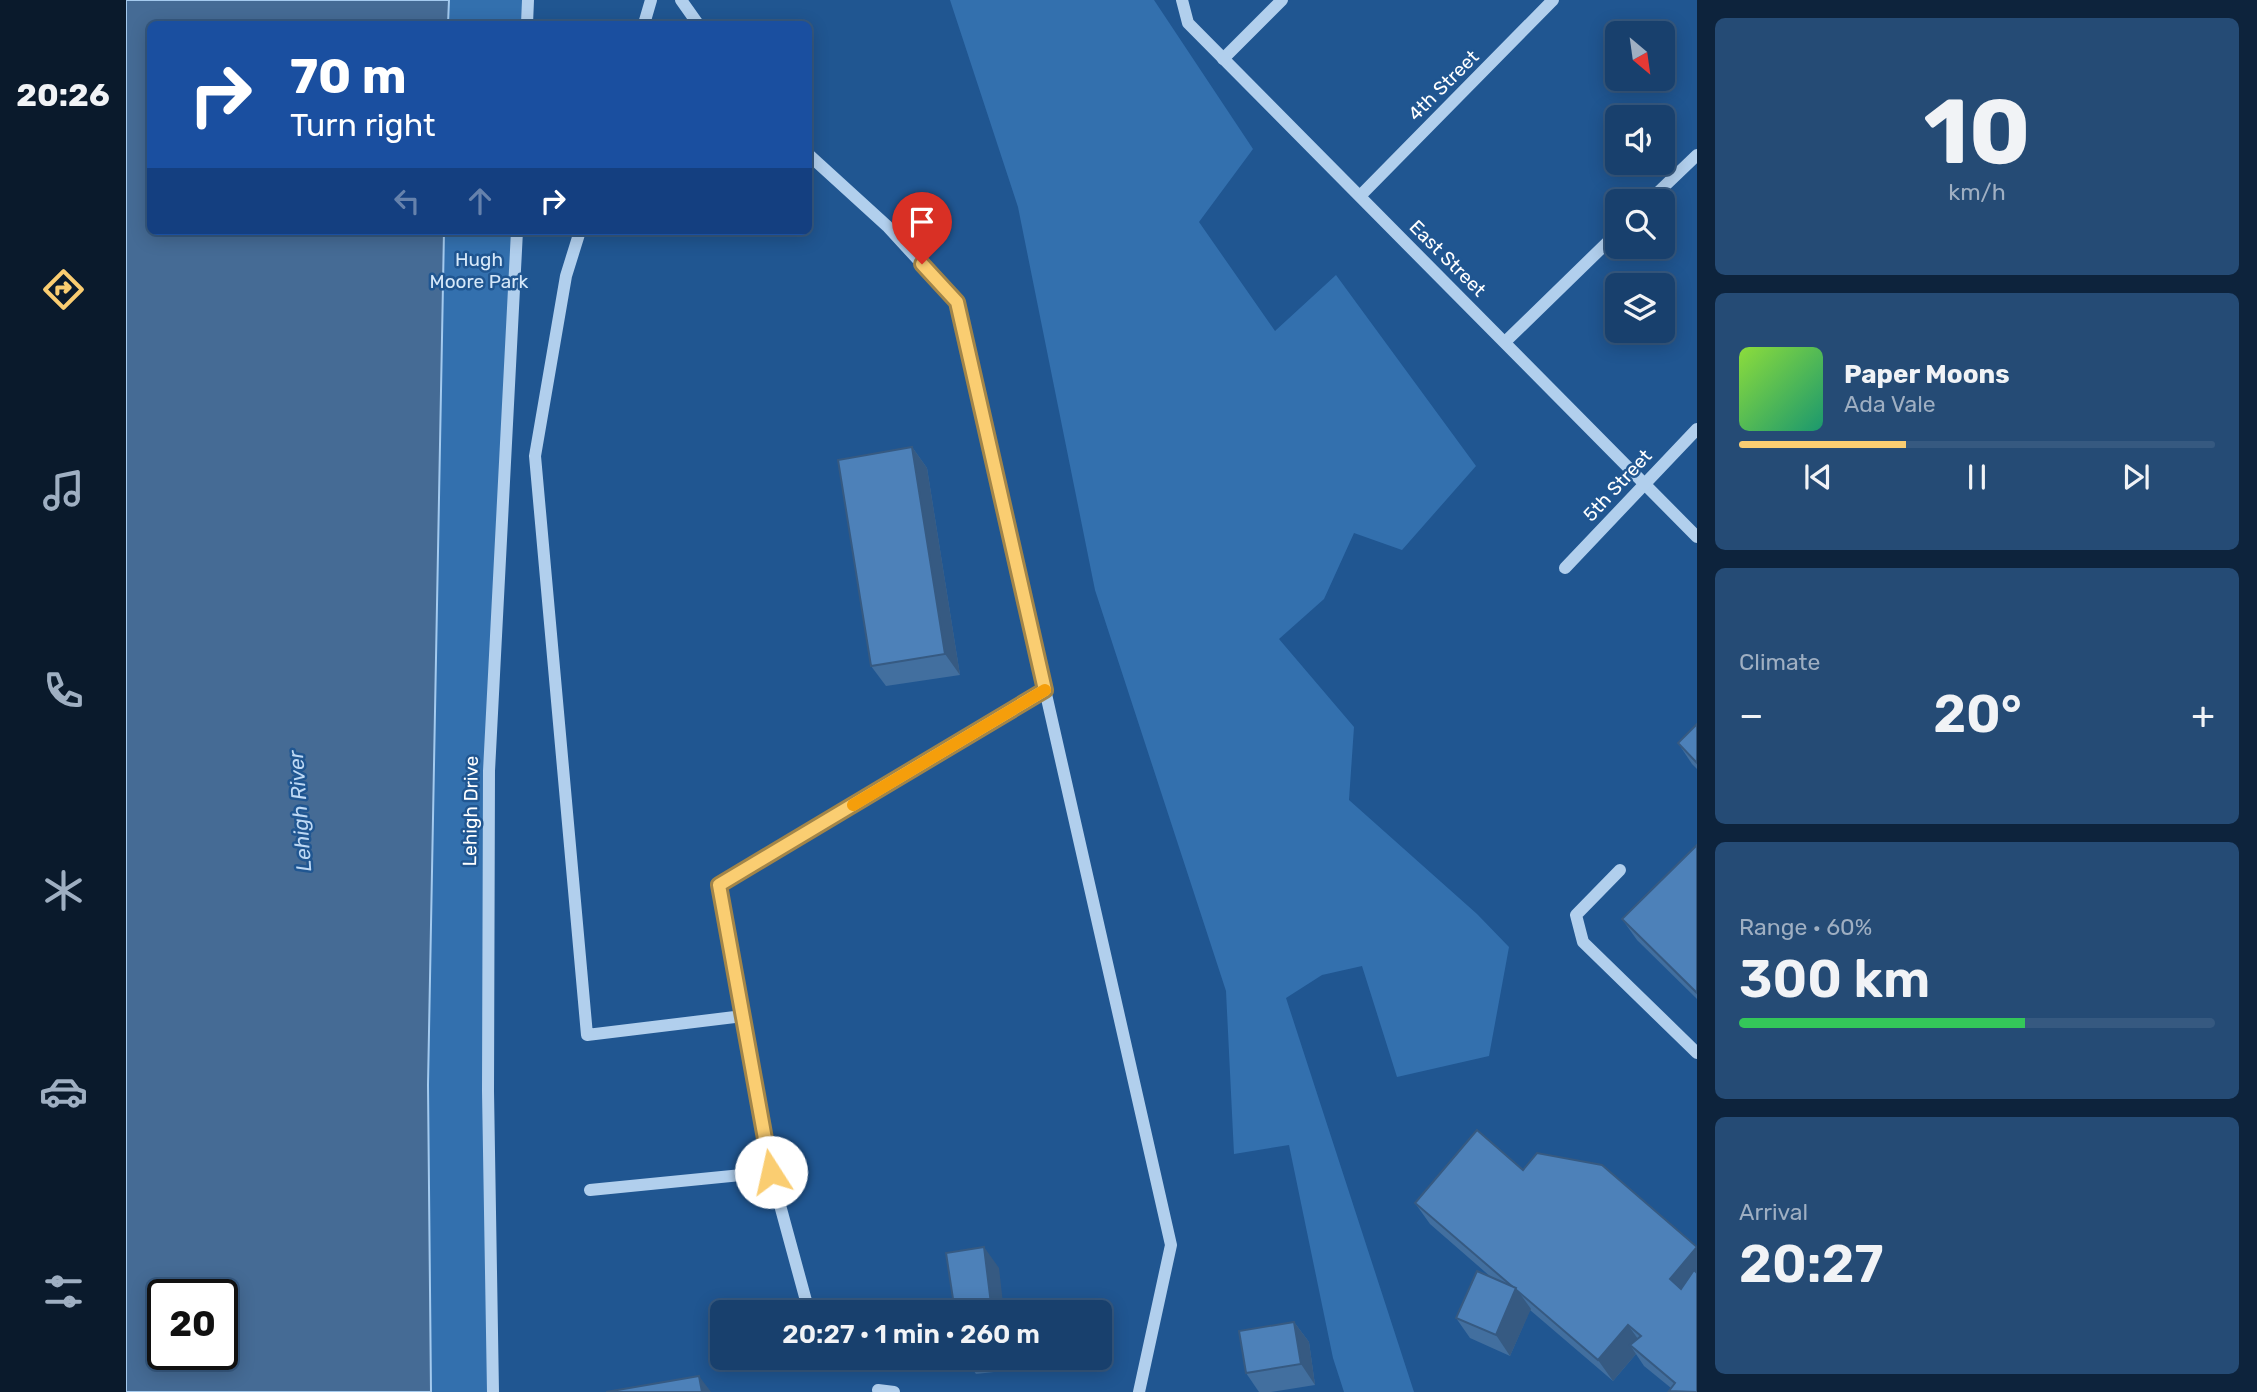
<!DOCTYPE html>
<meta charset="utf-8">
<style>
:root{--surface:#18406d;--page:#254b75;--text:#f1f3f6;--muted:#9fafc2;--line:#365980;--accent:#facd71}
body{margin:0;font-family:Rubik,sans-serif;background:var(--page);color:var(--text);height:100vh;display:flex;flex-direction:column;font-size:26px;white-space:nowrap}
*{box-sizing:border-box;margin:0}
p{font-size:23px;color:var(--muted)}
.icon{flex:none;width:38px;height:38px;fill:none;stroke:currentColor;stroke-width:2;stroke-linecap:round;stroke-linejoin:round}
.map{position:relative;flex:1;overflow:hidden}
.panel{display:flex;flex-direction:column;gap:18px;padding:18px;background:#0d233c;width:560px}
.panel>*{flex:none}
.hud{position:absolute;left:21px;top:21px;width:665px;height:214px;border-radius:10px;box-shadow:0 4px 18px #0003,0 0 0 2px var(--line);background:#1a4fa0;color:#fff;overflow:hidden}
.needle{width:46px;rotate:151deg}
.tools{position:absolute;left:1479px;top:21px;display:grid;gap:14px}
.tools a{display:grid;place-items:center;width:70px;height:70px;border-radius:10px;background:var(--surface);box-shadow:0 4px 18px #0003,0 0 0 2px var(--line);font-size:35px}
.speed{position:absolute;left:21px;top:1279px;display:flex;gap:14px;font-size:35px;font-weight:700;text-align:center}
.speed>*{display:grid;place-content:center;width:91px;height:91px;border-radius:50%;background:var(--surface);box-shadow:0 4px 18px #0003,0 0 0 2px var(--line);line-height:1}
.speed .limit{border:4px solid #111;border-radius:10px;background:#fff;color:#111}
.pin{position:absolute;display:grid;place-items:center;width:60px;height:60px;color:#fff;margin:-72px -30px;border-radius:50% 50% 50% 0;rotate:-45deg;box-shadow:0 0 7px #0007}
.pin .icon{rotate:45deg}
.me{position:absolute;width:77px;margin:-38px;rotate:350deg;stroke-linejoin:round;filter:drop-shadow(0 0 5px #0008)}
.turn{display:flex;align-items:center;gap:24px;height:147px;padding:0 28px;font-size:32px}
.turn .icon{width:91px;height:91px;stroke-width:2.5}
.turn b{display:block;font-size:49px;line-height:60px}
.lanes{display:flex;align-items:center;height:66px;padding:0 28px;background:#0003;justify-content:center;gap:35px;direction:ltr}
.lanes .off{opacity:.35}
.big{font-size:52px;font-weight:600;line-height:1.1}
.panel .tile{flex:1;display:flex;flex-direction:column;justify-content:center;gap:10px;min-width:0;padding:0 24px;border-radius:10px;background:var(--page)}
.panel .dial{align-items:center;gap:0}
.dial b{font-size:91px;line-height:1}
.song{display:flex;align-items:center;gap:21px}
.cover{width:84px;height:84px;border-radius:10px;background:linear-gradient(135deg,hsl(90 70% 55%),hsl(160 70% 35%))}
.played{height:7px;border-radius:4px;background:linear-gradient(90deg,var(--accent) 35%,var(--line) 35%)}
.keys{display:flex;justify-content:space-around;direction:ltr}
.heat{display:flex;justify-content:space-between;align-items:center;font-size:38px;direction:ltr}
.charge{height:10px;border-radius:5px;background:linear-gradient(90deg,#34c759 60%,var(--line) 0)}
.trip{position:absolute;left:584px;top:1300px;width:402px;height:70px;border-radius:10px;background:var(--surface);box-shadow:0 4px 18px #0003,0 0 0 2px var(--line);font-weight:600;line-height:70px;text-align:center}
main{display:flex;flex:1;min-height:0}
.dock{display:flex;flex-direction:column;width:126px;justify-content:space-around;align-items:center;background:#0a1a2c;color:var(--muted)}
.dock .icon{width:49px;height:49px}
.dock .current{color:var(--accent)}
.dock b{font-size:32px;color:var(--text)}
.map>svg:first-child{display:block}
.green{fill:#3370ae}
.water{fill:#456b95;stroke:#a4caee;stroke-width:2;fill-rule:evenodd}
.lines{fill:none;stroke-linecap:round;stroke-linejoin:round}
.minor{stroke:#b1cfed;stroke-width:12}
.wall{fill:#426f9f}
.shaded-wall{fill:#365a82}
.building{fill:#4d81b9;stroke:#365a82;stroke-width:2}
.route-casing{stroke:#a28549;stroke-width:18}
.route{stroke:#facd71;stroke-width:12}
.slow{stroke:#f59e0b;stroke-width:12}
.labels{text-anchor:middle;stroke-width:5;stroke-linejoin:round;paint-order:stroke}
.street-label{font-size:19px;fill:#fff;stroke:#205691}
.park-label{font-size:19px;fill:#d6e8f9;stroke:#205691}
.water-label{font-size:21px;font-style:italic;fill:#bdd8f4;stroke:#205691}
</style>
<main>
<nav class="dock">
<b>20:26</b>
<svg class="icon current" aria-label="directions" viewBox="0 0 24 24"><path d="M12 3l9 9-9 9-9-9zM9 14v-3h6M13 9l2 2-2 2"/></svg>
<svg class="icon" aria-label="music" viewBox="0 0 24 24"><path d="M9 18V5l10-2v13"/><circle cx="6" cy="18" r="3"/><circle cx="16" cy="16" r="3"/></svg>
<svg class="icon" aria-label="phone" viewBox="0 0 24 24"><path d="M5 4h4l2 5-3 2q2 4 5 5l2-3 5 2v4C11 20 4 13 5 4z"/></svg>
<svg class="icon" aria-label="climate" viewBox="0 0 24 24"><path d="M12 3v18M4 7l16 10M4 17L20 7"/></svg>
<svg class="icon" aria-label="car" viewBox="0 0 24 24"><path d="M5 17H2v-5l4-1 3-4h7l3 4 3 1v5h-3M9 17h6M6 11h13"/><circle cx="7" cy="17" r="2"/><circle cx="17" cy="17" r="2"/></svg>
<svg class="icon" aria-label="filters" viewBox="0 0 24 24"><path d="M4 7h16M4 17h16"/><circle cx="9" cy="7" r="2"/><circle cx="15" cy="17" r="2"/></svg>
</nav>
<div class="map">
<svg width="1571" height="1392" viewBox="0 0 1571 1392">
<rect width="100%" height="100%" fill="#205691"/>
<g class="green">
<polygon points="323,0 402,0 401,24 322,24"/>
<polygon points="824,0 1028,0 1127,149 1073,222 1149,331 1210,275 1350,466 1276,550 1228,533 1198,599 1153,639 1228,727 1223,800 1351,914 1383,947 1363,1056 1271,1077 1236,966 1196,975 1160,998 1288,1392 1218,1392 1207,1358 1163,1145 1108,1154 1100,991 969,590 892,207"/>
<polygon points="318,231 391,231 363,772 367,1392 305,1392 302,1085"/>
</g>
<path class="water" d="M 0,0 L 323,0 L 322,24 L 24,24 L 24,231 L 318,231 L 302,1085 L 305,1392 L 0,1392 ZM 37,1295 L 96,1295 L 96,1354 L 37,1354 Z"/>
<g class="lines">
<g class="minor">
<polyline points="555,0 572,24"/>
<polyline points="1056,0 1062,23 1571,537"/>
<polyline points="401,24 402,0"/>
<polyline points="518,24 525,0"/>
<polyline points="1097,59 1156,0"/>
<polyline points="682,154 761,226 831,302 1045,1245 1013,1392"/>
<polyline points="1234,196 1427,0"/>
<polyline points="1523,201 1571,155"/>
<polyline points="454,231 440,276 409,456 461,1035 617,1016"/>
<polyline points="1379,342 1491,233"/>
<polyline points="1439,568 1571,429"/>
<polyline points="1494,870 1450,915 1457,942 1571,1053"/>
<polyline points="645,1172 682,1308"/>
<polyline points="464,1190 645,1172 593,885 919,690"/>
<polyline points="752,1390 768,1392"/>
<polyline points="367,1392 362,1091 363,771 391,231"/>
</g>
</g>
<g class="wall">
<polygon points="786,447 801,468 834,675 760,686 745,666"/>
<polygon points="1571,724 1571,769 1566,764 1552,743"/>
<polygon points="1571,845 1571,999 1511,940 1496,919"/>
<polygon points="1351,1130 1571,1392 1545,1388 1518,1366 1510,1354 1487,1381 1404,1310 1384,1356 1344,1338 1330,1318 1366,1278 1304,1224 1289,1203"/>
<polygon points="1168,1322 1183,1342 1189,1385 1145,1392 1133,1392 1120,1373"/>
<polygon points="839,1358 884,1358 886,1370 850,1374"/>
</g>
<g class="shaded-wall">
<polygon points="786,447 801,468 834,675 819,654"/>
<polygon points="858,1247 873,1268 878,1312 866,1312"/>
<polygon points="1571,1247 1571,1285 1558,1300 1544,1279"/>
<polygon points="1390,1288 1405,1309 1384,1356 1370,1335"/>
<polygon points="1168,1322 1183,1342 1189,1385 1175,1364"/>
<polygon points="1502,1325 1517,1346 1504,1345 1510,1354 1487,1381 1472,1360"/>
<polygon points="877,1358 884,1358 886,1370"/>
<polygon points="573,1376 585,1392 576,1392"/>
</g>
<g class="building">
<polygon points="786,447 819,654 745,666 712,460"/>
<polygon points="1571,724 1571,763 1552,743"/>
<polygon points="1571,845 1571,993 1496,919"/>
<polygon points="1351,1130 1397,1170 1411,1153 1476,1165 1571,1247 1544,1279 1555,1289 1568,1270 1571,1273 1571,1392 1543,1391 1549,1383 1504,1345 1515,1336 1502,1325 1472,1360 1289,1203"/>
<polygon points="858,1247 866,1312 829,1312 820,1253"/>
<polygon points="1351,1271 1390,1288 1370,1335 1330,1318"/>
<polygon points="1168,1322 1175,1364 1120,1373 1113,1331"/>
<polygon points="573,1376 576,1392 480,1392"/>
</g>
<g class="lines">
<defs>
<polyline id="route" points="645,1172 593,885 919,690 831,302 796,264"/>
</defs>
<use href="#route" class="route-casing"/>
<use href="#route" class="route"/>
<polyline class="slow" points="727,805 919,690"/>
</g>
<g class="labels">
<g class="street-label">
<text transform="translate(1317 85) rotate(-45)" y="7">4th Street</text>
<text transform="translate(1322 258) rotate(45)" y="7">East Street</text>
<text transform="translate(1491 485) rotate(-47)" y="7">5th Street</text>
<text transform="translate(344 811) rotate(-89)" y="7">Lehigh Drive</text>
</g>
<g class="park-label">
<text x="353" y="266">Hugh<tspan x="353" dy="22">Moore Park</tspan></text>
</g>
<g class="water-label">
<text transform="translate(174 811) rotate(-94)" y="7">Lehigh River</text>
</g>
</g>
</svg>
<div class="tools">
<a><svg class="needle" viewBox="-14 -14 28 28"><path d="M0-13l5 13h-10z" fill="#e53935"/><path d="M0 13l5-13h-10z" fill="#9fafc2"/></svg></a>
<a><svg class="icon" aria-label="sound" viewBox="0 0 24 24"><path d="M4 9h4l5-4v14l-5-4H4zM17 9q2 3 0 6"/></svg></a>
<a><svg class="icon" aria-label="search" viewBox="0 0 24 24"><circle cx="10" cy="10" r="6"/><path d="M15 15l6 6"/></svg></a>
<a><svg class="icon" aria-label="layers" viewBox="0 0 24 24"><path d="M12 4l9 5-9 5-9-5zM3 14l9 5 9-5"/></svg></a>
</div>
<div class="speed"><div class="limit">20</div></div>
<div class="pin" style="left:796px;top:264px;background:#d93025"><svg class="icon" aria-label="arrive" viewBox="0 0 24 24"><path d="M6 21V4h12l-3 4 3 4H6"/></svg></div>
<svg class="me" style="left:645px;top:1172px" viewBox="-20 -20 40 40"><circle r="19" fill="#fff"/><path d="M0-13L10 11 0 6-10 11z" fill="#facd71"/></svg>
<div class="trip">20:27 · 1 min · 260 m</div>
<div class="hud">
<div class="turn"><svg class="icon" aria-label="right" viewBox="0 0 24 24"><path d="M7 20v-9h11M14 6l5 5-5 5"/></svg><div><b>70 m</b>Turn right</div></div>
<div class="lanes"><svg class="icon off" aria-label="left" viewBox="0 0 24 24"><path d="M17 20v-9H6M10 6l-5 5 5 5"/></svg><svg class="icon off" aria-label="ahead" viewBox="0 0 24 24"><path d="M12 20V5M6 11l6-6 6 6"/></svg><svg class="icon" aria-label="right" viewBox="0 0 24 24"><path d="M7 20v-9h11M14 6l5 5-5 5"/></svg></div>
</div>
</div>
<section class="panel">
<div class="tile dial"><b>10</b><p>km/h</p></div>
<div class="tile">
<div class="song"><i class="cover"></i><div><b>Paper Moons</b><p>Ada Vale</p></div></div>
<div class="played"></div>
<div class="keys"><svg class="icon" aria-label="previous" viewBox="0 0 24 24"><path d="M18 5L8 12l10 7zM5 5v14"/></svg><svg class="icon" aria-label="pause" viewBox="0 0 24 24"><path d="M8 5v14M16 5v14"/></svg><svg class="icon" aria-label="next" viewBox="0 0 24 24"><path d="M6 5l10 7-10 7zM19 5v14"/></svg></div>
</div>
<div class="tile"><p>Climate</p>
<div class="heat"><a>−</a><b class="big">20°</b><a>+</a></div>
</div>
<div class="tile"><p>Range · 60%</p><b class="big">300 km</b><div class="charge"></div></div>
<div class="tile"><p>Arrival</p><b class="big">20:27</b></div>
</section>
</main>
